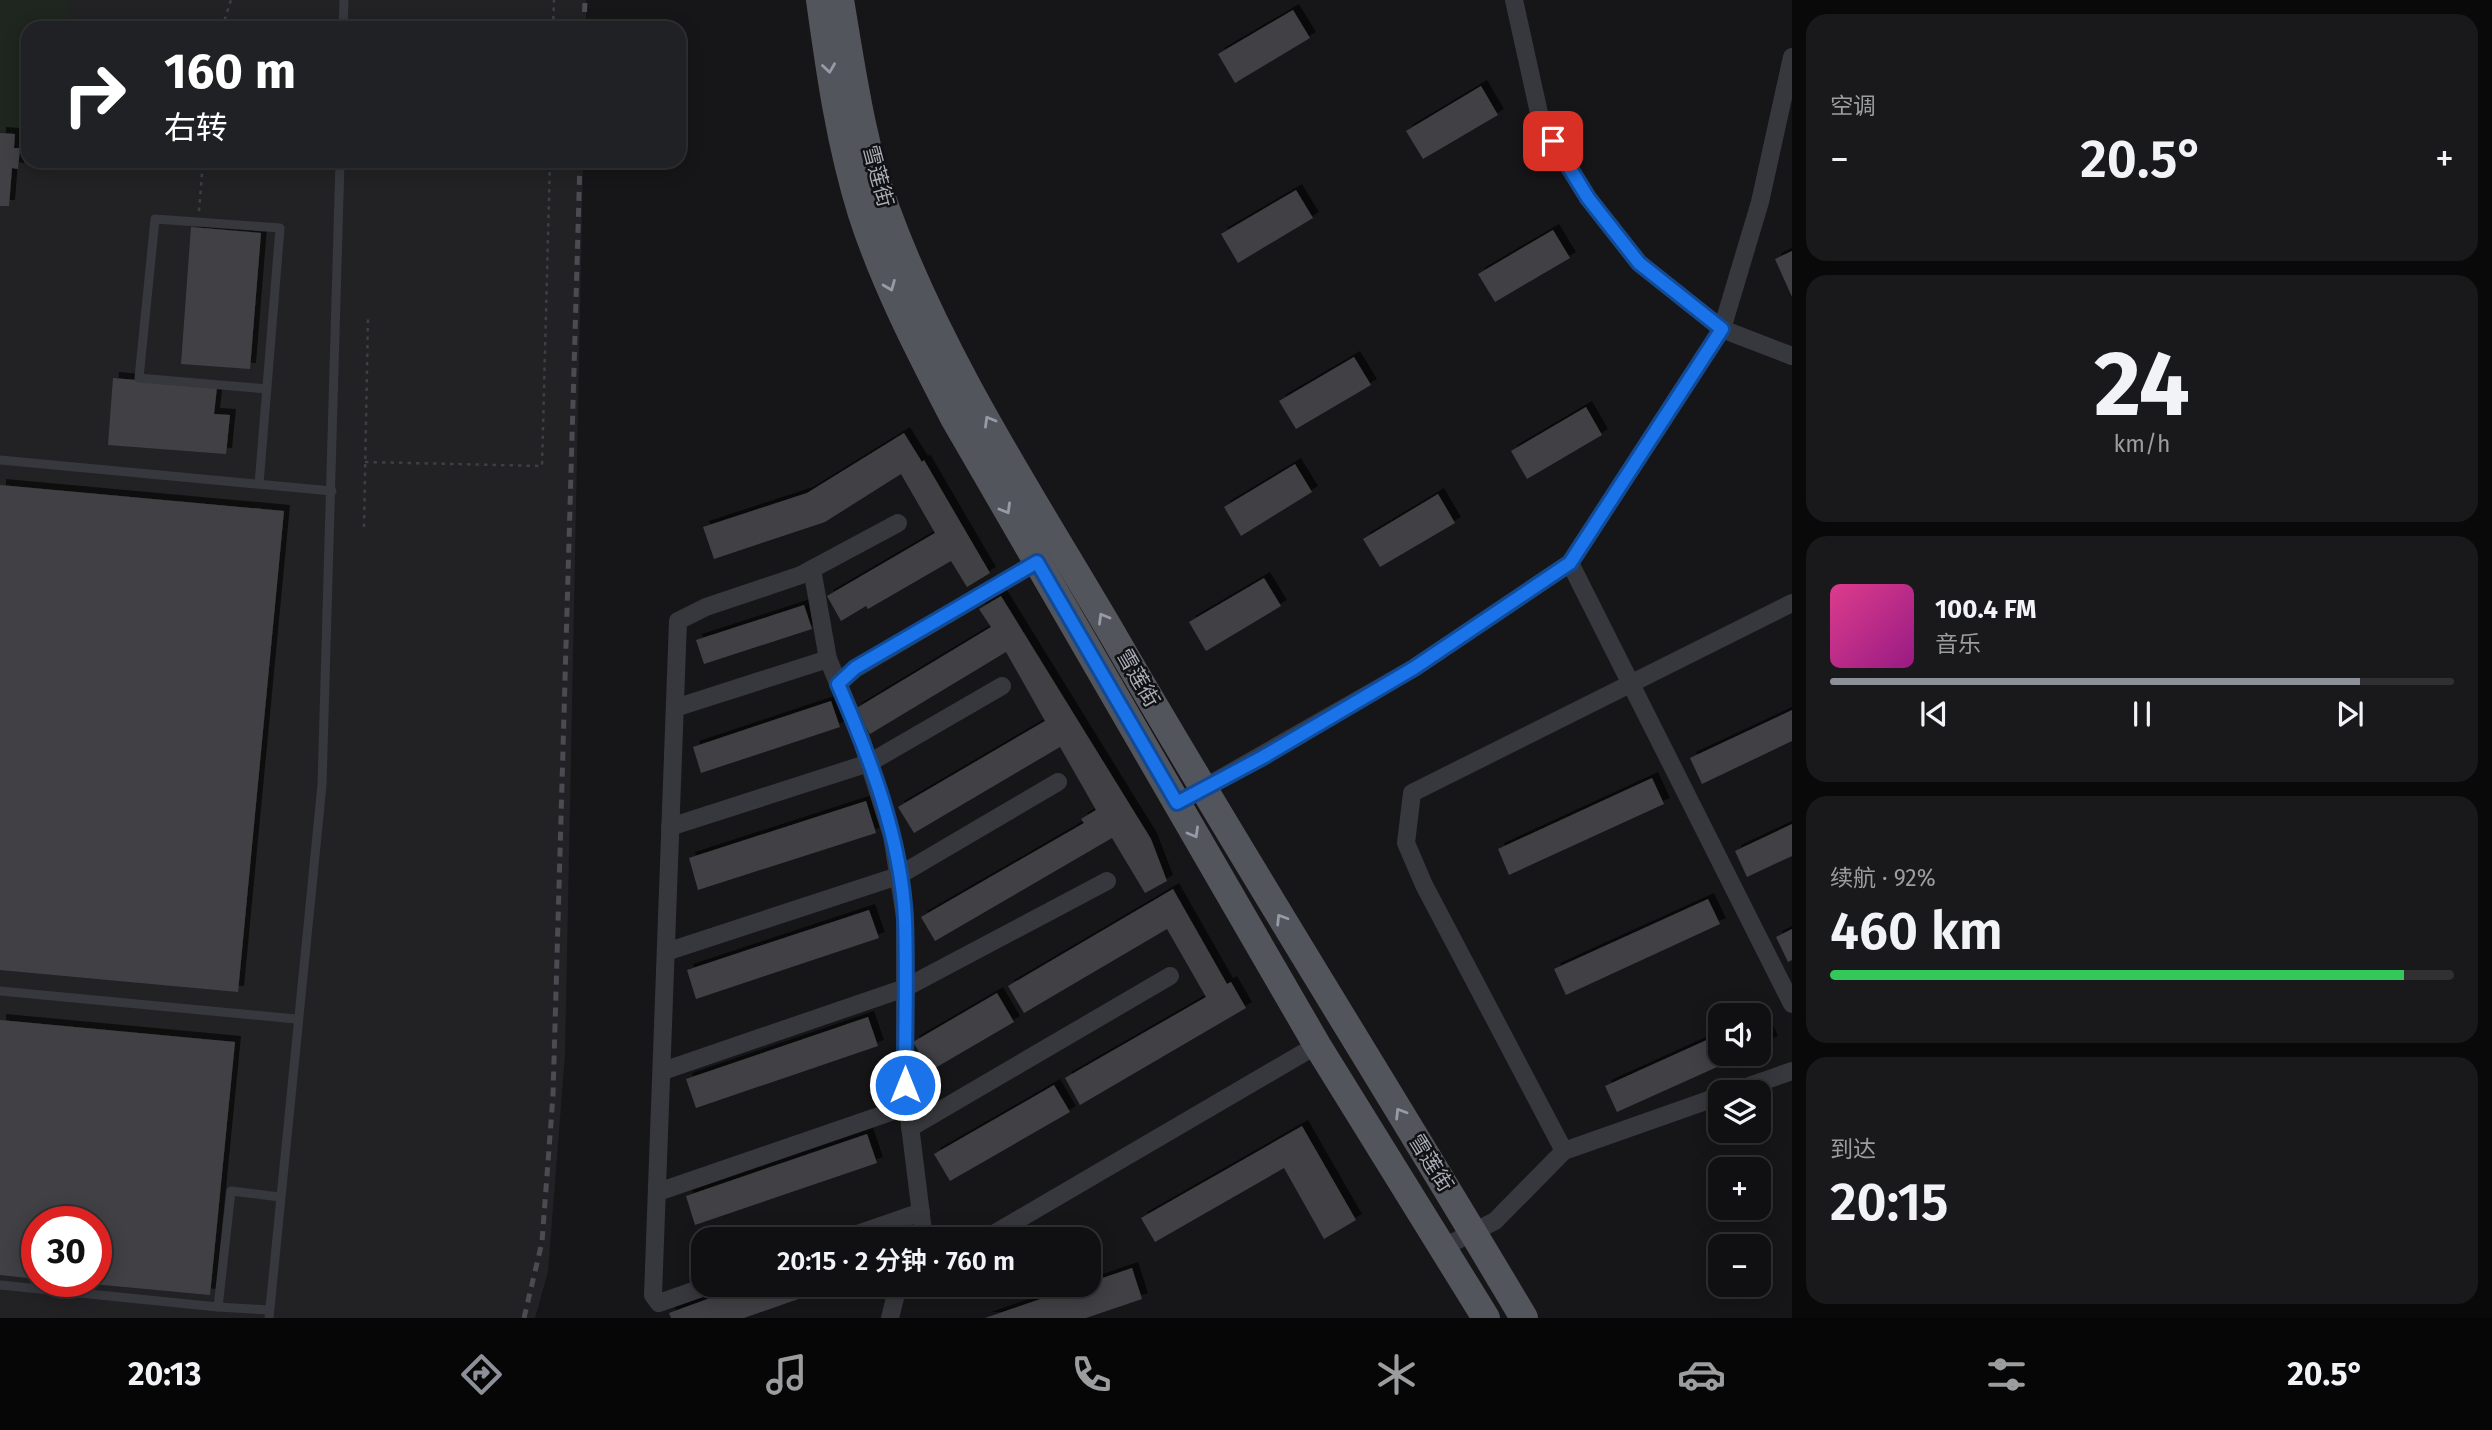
<!DOCTYPE html>
<html lang="zh">
<meta charset="utf-8">
<style>
:root{--surface:#101012;--page:#19191b;--text:#f1f3f6;--muted:#9c9d9f;--line:#303032;--accent:#8c9099}
body{margin:0;font-family:"Fira Sans","Noto Sans SC",sans-serif;background:var(--page);color:var(--text);height:100vh;display:flex;flex-direction:column;font-size:26px;white-space:nowrap}
*{box-sizing:border-box;margin:0}
p{font-size:23px;color:var(--muted)}
.icon{flex:none;width:38px;height:38px;fill:none;stroke:currentColor;stroke-width:2;stroke-linecap:round;stroke-linejoin:round}
.map{position:relative;flex:1;overflow:hidden}
.sheet{display:flex;flex-direction:column;gap:14px;padding:14px;background:#09090a;width:700px}
.sheet>*{flex:none}
.guide{position:absolute;left:21px;top:21px;width:665px;height:147px;border-radius:21px;box-shadow:0 4px 18px #0003,0 0 0 2px var(--line);background:#202124;color:#fff;overflow:hidden}
.buttons{position:absolute;left:1708px;top:1003px;display:grid;gap:14px}
.buttons a{display:grid;place-items:center;width:63px;height:63px;border-radius:14px;background:var(--surface);box-shadow:0 4px 18px #0003,0 0 0 2px var(--line);font-size:35px}
.speed{position:absolute;left:21px;top:1206px;display:flex;gap:14px;font-size:35px;font-weight:700;text-align:center}
.speed>*{display:grid;place-content:center;width:91px;height:91px;border-radius:50%;background:var(--surface);box-shadow:0 4px 18px #0003,0 0 0 2px var(--line);line-height:1}
.speed .limit{border:10px solid #d22;background:#fff;color:#111}
.pin{position:absolute;display:grid;place-items:center;width:60px;height:60px;color:#fff;margin:-30px;border-radius:14px;box-shadow:0 4px 10px #0006}
.me{position:absolute;width:77px;margin:-38px;rotate:0deg;stroke-linejoin:round;filter:drop-shadow(0 0 5px #0008)}
.turn{display:flex;align-items:center;gap:24px;height:147px;padding:0 28px;font-size:32px}
.turn .icon{width:91px;height:91px;stroke-width:2.5}
.turn b{display:block;font-size:49px;line-height:60px}
.big{font-size:52px;font-weight:600;line-height:1.1}
.sheet .tile{flex:1;display:flex;flex-direction:column;justify-content:center;gap:10px;min-width:0;padding:0 24px;border-radius:21px;background:var(--page)}
.sheet .dial{align-items:center;gap:0}
.dial b{font-size:91px;line-height:1}
.song{display:flex;align-items:center;gap:21px}
.cover{width:84px;height:84px;border-radius:10px;background:linear-gradient(135deg,hsl(330 70% 55%),hsl(310 70% 35%))}
.played{height:7px;border-radius:4px;background:linear-gradient(90deg,var(--accent) 85%,var(--line) 85%)}
.keys{display:flex;justify-content:space-around;direction:ltr}
.heat{display:flex;justify-content:space-between;align-items:center;font-size:38px;direction:ltr}
.charge{height:10px;border-radius:5px;background:linear-gradient(90deg,#34c759 92%,var(--line) 0)}
.trip{position:absolute;left:691px;top:1227px;width:410px;height:70px;border-radius:21px;background:var(--surface);box-shadow:0 4px 18px #0003,0 0 0 2px var(--line);font-weight:600;line-height:70px;text-align:center}
.dock{display:flex;height:112px;justify-content:space-around;align-items:center;background:#060607;color:var(--muted)}
.dock .icon{width:49px;height:49px}
.dock .selected{color:var(--accent)}
.dock b{font-size:32px;color:var(--text)}
main{display:flex;flex:1;min-height:0}
.map>svg:first-child{display:block}
.built{fill:#222225;fill-rule:evenodd}
.green{fill:#1e261f}
.building{fill:#404145;filter:url(#shadow)}
.lines{fill:none;stroke-linecap:round;stroke-linejoin:round}
.path{stroke:#3d3f44;stroke-width:2.5;stroke-dasharray:3.5 5;stroke-linecap:butt}
.service{stroke:#37383d;stroke-width:9}
.minor{stroke:#37383d;stroke-width:18}
.primary{stroke:#53555c;stroke-width:28}
.rail{stroke:#4a4c52;stroke-width:5;stroke-dasharray:9 7;stroke-linecap:butt}
.oneway{stroke:#979ba6}
.route-casing{stroke:#114b97;stroke-width:18}
.route{stroke:#1a73e8;stroke-width:12}
.labels{text-anchor:middle;stroke-width:5;stroke-linejoin:round;paint-order:stroke}
.street-label{font-size:21px;fill:#a8adb8;stroke:#111113}
</style>
<main>
<div class="map">
<svg width="1792" height="1318" viewBox="0 0 1792 1318">
<defs>
<filter id="shadow"><feDropShadow dx="6" dy="-6" stdDeviation="0" flood-color="#0009"/></filter>
</defs>
<rect width="100%" height="100%" fill="#161618"/>
<path class="built" d="M 0,0 L 586,0 L 586,28 L 28,28 L 28,161 L 583,161 L 565,1054 L 548,1272 L 535,1318 L 0,1318 ZM 37,1222 L 96,1222 L 96,1281 L 37,1281 Z"/>
<polygon class="green" points="0,0 70,0 68,28 28,28 28,133 0,130"/>
<g class="building">
<polygon points="1293,10 1310,38 1235,83 1218,54"/>
<polygon points="1481,86 1498,115 1423,159 1406,131"/>
<polygon points="0,133 15,134 14,148 20,148 18,169 12,168 9,206 0,206"/>
<polygon points="1296,190 1313,218 1238,263 1221,234"/>
<polygon points="191,227 261,233 250,369 181,364"/>
<polygon points="1553,230 1570,258 1495,302 1478,274"/>
<polygon points="1792,251 1792,297 1775,259"/>
<polygon points="1354,357 1371,385 1296,429 1279,401"/>
<polygon points="113,378 217,387 214,414 230,415 226,454 108,445"/>
<polygon points="1586,407 1602,435 1527,479 1511,451"/>
<polygon points="904,433 922,462 924,460 990,573 967,587 951,561 868,609 866,606 841,621 827,596 935,533 901,474 825,522 714,559 703,527 807,493"/>
<polygon points="1295,464 1312,492 1241,536 1224,507"/>
<polygon points="0,485 284,511 238,992 0,970"/>
<polygon points="1438,494 1455,523 1380,567 1363,539"/>
<polygon points="1264,578 1281,606 1206,651 1189,622"/>
<polygon points="1001,596 1151,839 1167,881 1145,893 1112,838 935,941 921,917 1084,823 1081,819 1096,810 1060,747 914,833 898,807 1045,721 1006,652 870,734 855,709 991,627 979,609"/>
<polygon points="804,605 812,629 704,664 696,640"/>
<polygon points="831,701 840,727 701,773 693,747"/>
<polygon points="1792,710 1792,741 1702,784 1690,758"/>
<polygon points="1652,778 1664,804 1509,875 1498,849"/>
<polygon points="866,801 876,833 698,890 689,858"/>
<polygon points="1792,824 1792,856 1747,877 1735,851"/>
<polygon points="1173,889 1227,984 1231,982 1246,1008 1080,1105 1065,1078 1206,997 1167,929 1024,1013 1008,986"/>
<polygon points="1708,899 1720,924 1566,995 1554,969"/>
<polygon points="869,910 879,938 696,999 687,970"/>
<polygon points="1792,929 1792,960 1788,962 1776,937"/>
<polygon points="997,993 1014,1022 930,1071 913,1042"/>
<polygon points="1759,1013 1772,1042 1759,1048"/>
<polygon points="868,1017 878,1046 696,1108 686,1079"/>
<polygon points="0,1020 235,1042 210,1295 82,1283 96,1281 96,1222 37,1222 37,1279 0,1275"/>
<polygon points="1720,1034 1720,1054 1746,1054 1617,1112 1605,1086"/>
<polygon points="1054,1085 1070,1112 950,1181 934,1154"/>
<polygon points="1302,1126 1356,1220 1324,1239 1284,1168 1155,1242 1141,1218"/>
<polygon points="867,1134 877,1163 695,1225 686,1196"/>
<polygon points="1132,1268 1142,1299 1086,1318 985,1318"/>
<polygon points="749,1284 822,1284 824,1290 744,1318 671,1318 669,1313"/>
</g>
<g class="lines">
<g class="path">
<polyline points="222,28 231,0"/>
<polyline points="553,28 554,0"/>
<polyline points="199,211 203,161"/>
<polyline points="365,462 542,466 550,161"/>
<polyline points="364,527 368,316"/>
</g>
<g class="service">
<polyline points="343,28 344,0"/>
<polyline points="0,460 332,491"/>
<polyline points="259,484 280,228 155,219 139,378 267,389"/>
<polyline points="0,991 296,1019"/>
<polyline points="0,1285 218,1307 231,1191 280,1197"/>
<polyline points="218,1307 269,1310"/>
<polyline points="269,1318 322,785 340,161"/>
</g>
<g class="minor">
<polyline points="1514,0 1541,122 1588,198 1639,263 1722,329 1792,356"/>
<polyline points="1570,563 1792,1004"/>
<polyline points="812,569 828,659 861,738 892,836 905,917 905,1085 924,1239"/>
<polyline points="838,684 855,669 1037,562"/>
<polyline points="675,708 828,659"/>
<polyline points="1195,793 1414,668 1570,563 1722,329 1760,202 1792,57"/>
<polyline points="670,827 869,763 1002,686"/>
<polyline points="666,952 898,876 1058,782"/>
<polyline points="663,1071 905,988 1107,881"/>
<polyline points="1732,1092 1792,1071"/>
<polyline points="1720,1096 1564,1151 1424,885 1406,843 1412,793 1792,603"/>
<polyline points="910,1128 1170,976"/>
<polyline points="658,1192 908,1106"/>
<polyline points="843,1239 921,1212"/>
<polyline points="985,1239 1317,1045"/>
<polyline points="1444,1247 1495,1221 1564,1151"/>
<polyline points="713,1284 659,1303 653,1295 678,621 706,607 801,575 898,523"/>
<polyline points="890,1318 897,1290 902,1284"/>
</g>
<g class="primary">
<path d="M 820,0 C 830,72 840,144 862,214 C 885,285 920,352 954,418 L 1317,1045 L 1486,1318"/>
<path d="M 840,0 C 852,71 862,145 887,212 C 943,364 1036,503 1117,642 C 1249,870 1390,1092 1524,1318"/>
</g>
<g class="rail">
<polyline points="584,28 585,0"/>
<polyline points="524,1318 542,1242 553,1095 580,161"/>
</g>
</g>
<defs><path id="oneway-chevron" d="M-2-3.5L2.5 0L-2 3.5" fill="none" stroke-width="1.6" stroke-linecap="round" stroke-linejoin="round" transform="scale(1.75)"/></defs>
<g class="oneway">
<use href="#oneway-chevron" transform="translate(829 68) rotate(82)"/>
<use href="#oneway-chevron" transform="translate(890 286) rotate(68)"/>
<use href="#oneway-chevron" transform="translate(989 421) rotate(-120)"/>
<use href="#oneway-chevron" transform="translate(1006 509) rotate(60)"/>
<use href="#oneway-chevron" transform="translate(1103 618) rotate(-120)"/>
<use href="#oneway-chevron" transform="translate(1194 833) rotate(60)"/>
<use href="#oneway-chevron" transform="translate(1281 919) rotate(-122)"/>
<use href="#oneway-chevron" transform="translate(1400 1113) rotate(-122)"/>
</g>
<g class="lines">
<defs>
<path id="route" d="M 905,1085 C 905,1030 907,974 905,919 C 901,838 870,758 838,684 L 855,668 L 1037,562 L 1177,803 L 1263,757 L 1414,668 L 1570,563 L 1722,329 L 1639,263 L 1588,198 L 1553,141"/>
</defs>
<use href="#route" class="route-casing"/>
<use href="#route" class="route"/>
</g>
<g class="labels">
<g class="street-label">
<text transform="translate(878 176) rotate(75)" y="7">雪莲街</text>
<text transform="translate(1138 678) rotate(60)" y="7">雪莲街</text>
<text transform="translate(1431 1163) rotate(58)" y="7">雪莲街</text>
</g>
</g>
</svg>
<div class="buttons">
<a><svg class="icon" aria-label="sound" viewBox="0 0 24 24"><path d="M4 9h4l5-4v14l-5-4H4zM17 9q2 3 0 6"/></svg></a>
<a><svg class="icon" aria-label="layers" viewBox="0 0 24 24"><path d="M12 4l9 5-9 5-9-5zM3 14l9 5 9-5"/></svg></a>
<a>+</a>
<a>−</a>
</div>
<div class="speed"><div class="limit">30</div></div>
<div class="pin" style="left:1553px;top:141px;background:#d93025"><svg class="icon" aria-label="arrive" viewBox="0 0 24 24"><path d="M6 21V4h12l-3 4 3 4H6"/></svg></div>
<svg class="me" style="left:905px;top:1085px" viewBox="-20 -20 40 40"><circle r="17" fill="#1a73e8" stroke="#fff" stroke-width="3"/><path d="M0-11L8 9 0 5-8 9z" fill="#fff"/></svg>
<div class="trip">20:15 · 2 分钟 · 760 m</div>
<div class="guide">
<div class="turn"><svg class="icon" aria-label="right" viewBox="0 0 24 24"><path d="M7 20v-9h11M14 6l5 5-5 5"/></svg><div><b>160 m</b>右转</div></div>
</div>
</div>
<section class="sheet">
<div class="tile"><p>空调</p>
<div class="heat"><a>−</a><b class="big">20.5°</b><a>+</a></div>
</div>
<div class="tile dial"><b>24</b><p>km/h</p></div>
<div class="tile">
<div class="song"><i class="cover"></i><div><b>100.4 FM</b><p>音乐</p></div></div>
<div class="played"></div>
<div class="keys"><svg class="icon" aria-label="previous" viewBox="0 0 24 24"><path d="M18 5L8 12l10 7zM5 5v14"/></svg><svg class="icon" aria-label="pause" viewBox="0 0 24 24"><path d="M8 5v14M16 5v14"/></svg><svg class="icon" aria-label="next" viewBox="0 0 24 24"><path d="M6 5l10 7-10 7zM19 5v14"/></svg></div>
</div>
<div class="tile"><p>续航 · 92%</p><b class="big">460 km</b><div class="charge"></div></div>
<div class="tile"><p>到达</p><b class="big">20:15</b></div>
</section>
</main>
<nav class="dock">
<b>20:13</b>
<svg class="icon selected" aria-label="directions" viewBox="0 0 24 24"><path d="M12 3l9 9-9 9-9-9zM9 14v-3h6M13 9l2 2-2 2"/></svg>
<svg class="icon" aria-label="music" viewBox="0 0 24 24"><path d="M9 18V5l10-2v13"/><circle cx="6" cy="18" r="3"/><circle cx="16" cy="16" r="3"/></svg>
<svg class="icon" aria-label="phone" viewBox="0 0 24 24"><path d="M5 4h4l2 5-3 2q2 4 5 5l2-3 5 2v4C11 20 4 13 5 4z"/></svg>
<svg class="icon" aria-label="climate" viewBox="0 0 24 24"><path d="M12 3v18M4 7l16 10M4 17L20 7"/></svg>
<svg class="icon" aria-label="car" viewBox="0 0 24 24"><path d="M5 17H2v-5l4-1 3-4h7l3 4 3 1v5h-3M9 17h6M6 11h13"/><circle cx="7" cy="17" r="2"/><circle cx="17" cy="17" r="2"/></svg>
<svg class="icon" aria-label="filters" viewBox="0 0 24 24"><path d="M4 7h16M4 17h16"/><circle cx="9" cy="7" r="2"/><circle cx="15" cy="17" r="2"/></svg>
<b>20.5°</b>
</nav>
